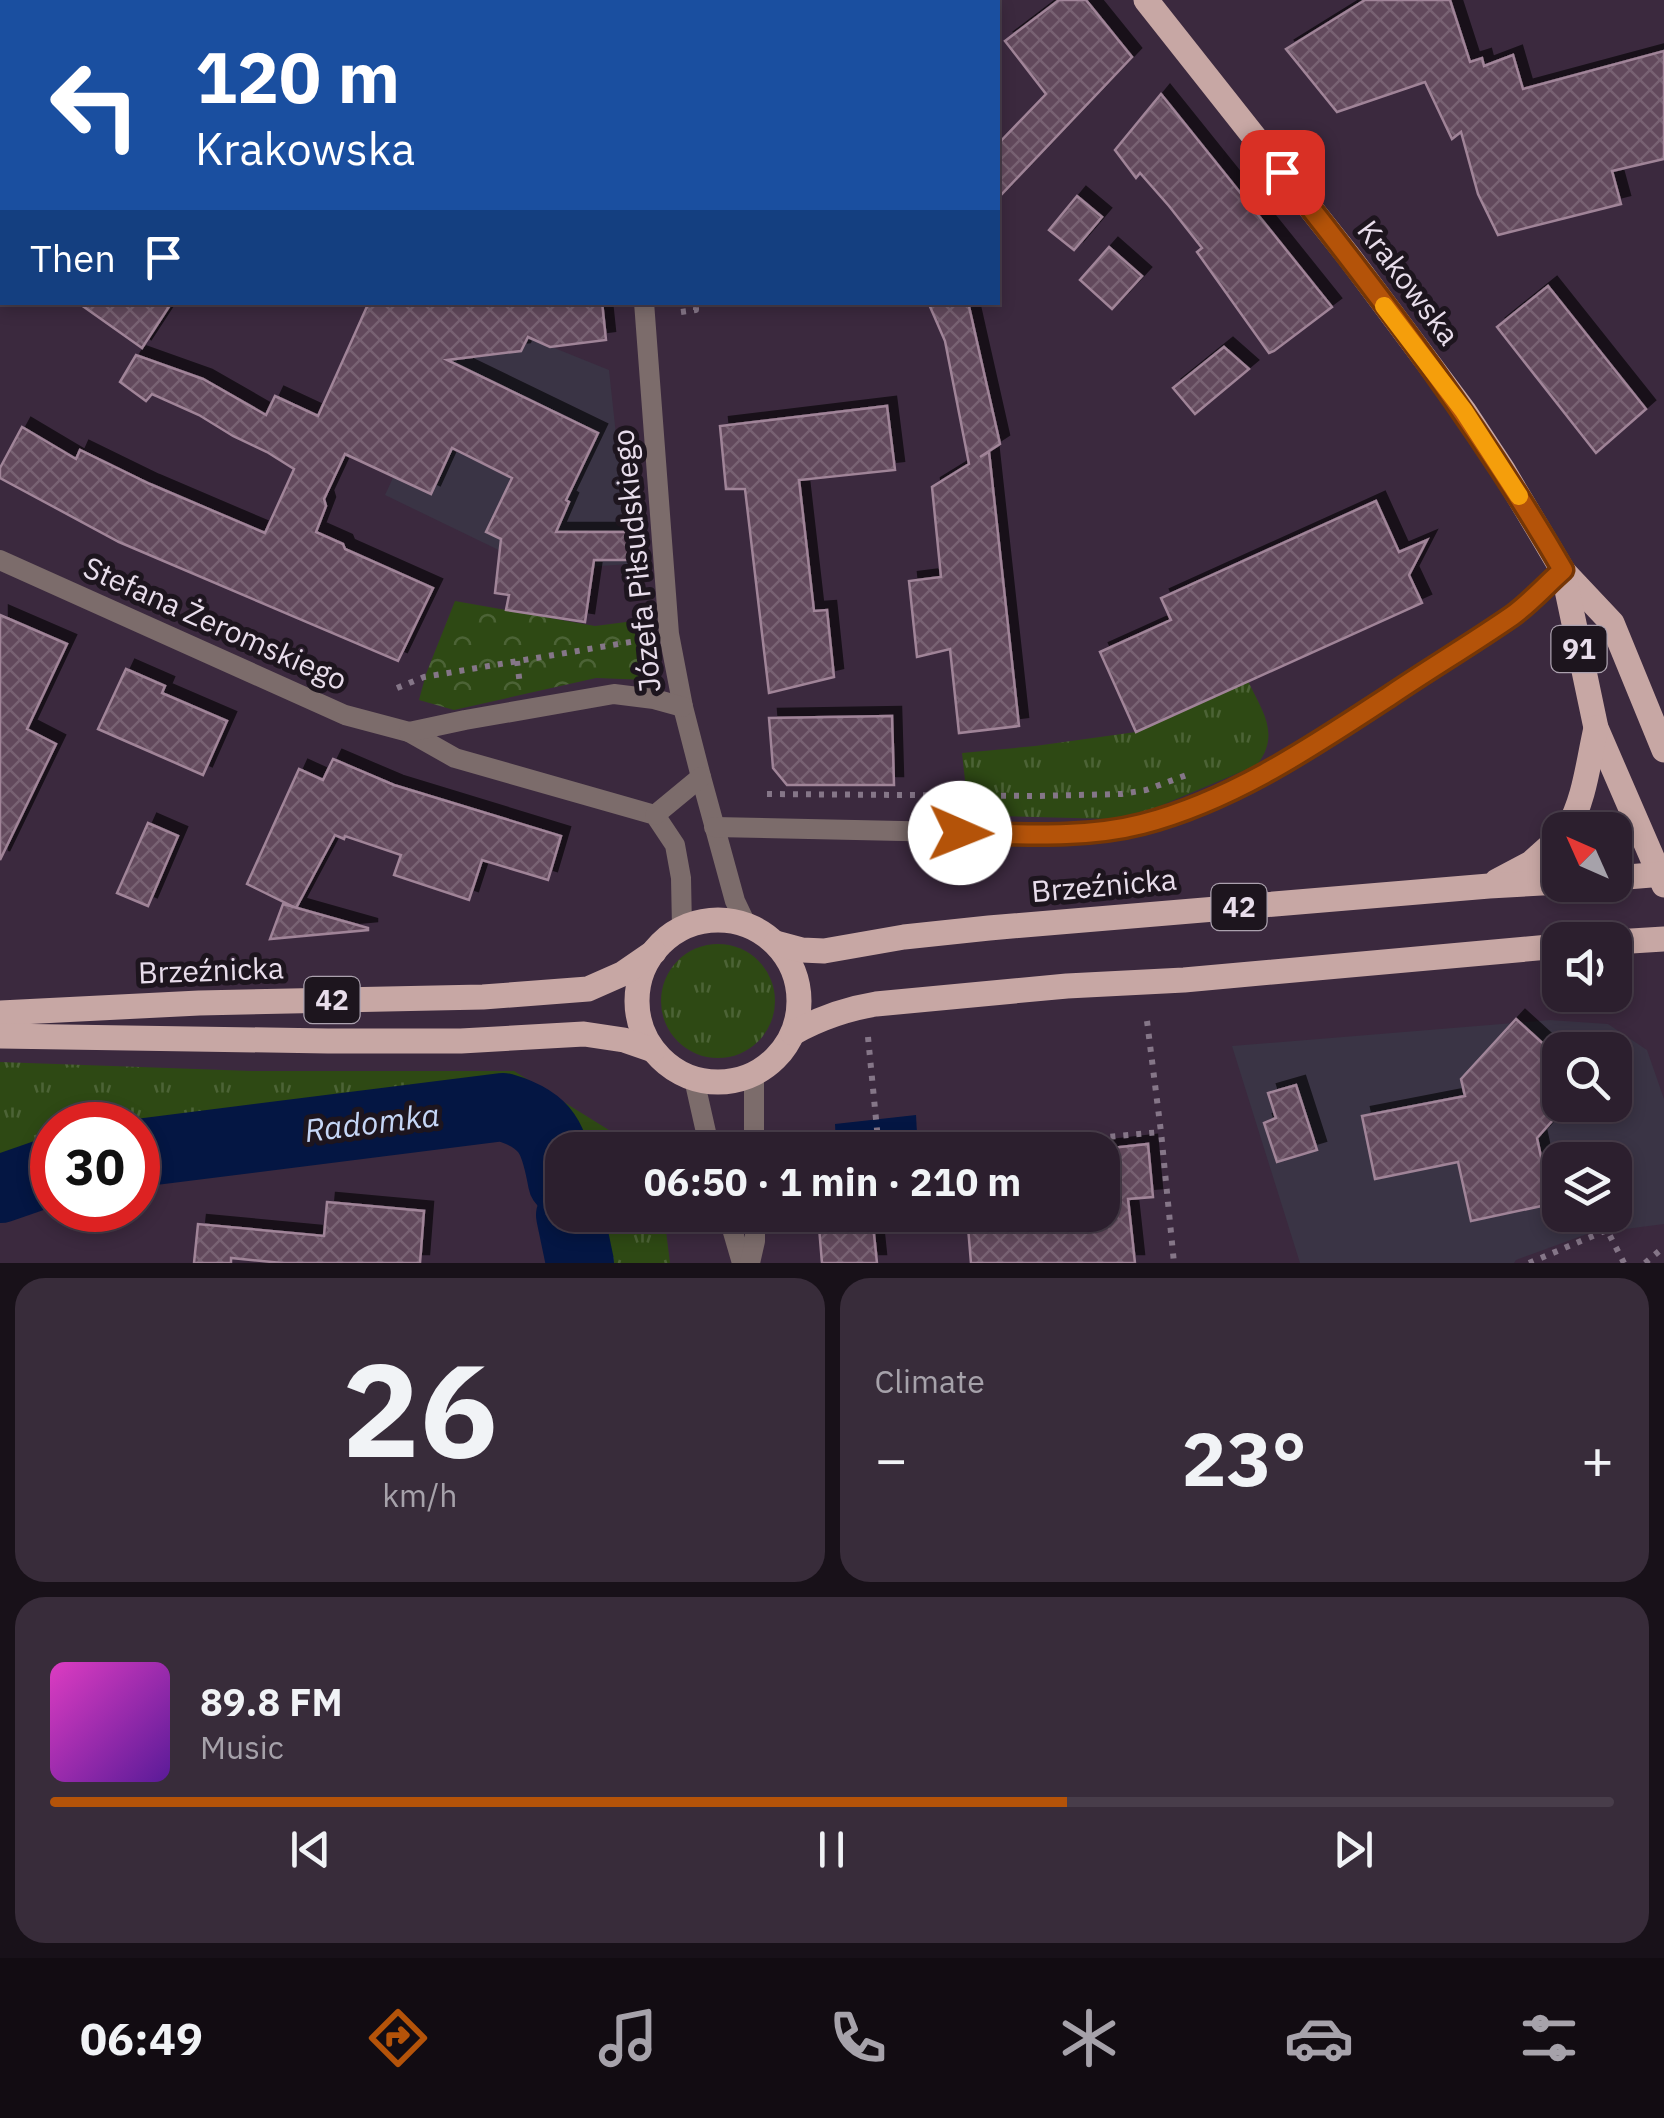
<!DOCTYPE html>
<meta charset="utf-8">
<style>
:root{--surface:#2c1f2e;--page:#382c3a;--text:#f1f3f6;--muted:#a6a2aa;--line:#483d4a;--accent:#b45309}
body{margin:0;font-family:"IBM Plex Sans",sans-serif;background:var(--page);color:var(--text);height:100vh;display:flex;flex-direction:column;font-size:38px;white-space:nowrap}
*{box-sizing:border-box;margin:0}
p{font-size:32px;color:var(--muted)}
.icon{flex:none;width:55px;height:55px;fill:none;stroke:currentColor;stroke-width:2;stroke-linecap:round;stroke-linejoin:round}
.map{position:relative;height:1263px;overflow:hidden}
.panel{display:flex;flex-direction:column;gap:15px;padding:15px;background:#181119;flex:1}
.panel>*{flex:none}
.banner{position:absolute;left:0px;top:0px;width:1000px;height:305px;box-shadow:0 5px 15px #0003,0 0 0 2px var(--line);background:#1a4fa0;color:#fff;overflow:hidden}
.needle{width:65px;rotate:315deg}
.controls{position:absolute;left:1542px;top:812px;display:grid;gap:20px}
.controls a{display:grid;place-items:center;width:90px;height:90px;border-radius:20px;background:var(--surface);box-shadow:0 5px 15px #0003,0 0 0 2px var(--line);font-size:50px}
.speed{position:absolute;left:30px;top:1102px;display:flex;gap:20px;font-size:50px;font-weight:700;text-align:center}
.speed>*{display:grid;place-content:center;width:130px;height:130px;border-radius:50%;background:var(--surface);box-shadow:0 5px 15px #0003,0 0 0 2px var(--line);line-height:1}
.speed .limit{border:15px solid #d22;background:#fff;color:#111}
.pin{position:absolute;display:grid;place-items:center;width:85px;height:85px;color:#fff;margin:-42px;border-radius:20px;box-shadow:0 5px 15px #0006}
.me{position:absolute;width:110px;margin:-55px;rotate:91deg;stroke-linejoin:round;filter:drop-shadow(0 0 8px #0008)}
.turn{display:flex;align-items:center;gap:35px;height:210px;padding:0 30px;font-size:45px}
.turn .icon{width:130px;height:130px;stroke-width:2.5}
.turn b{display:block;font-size:70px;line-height:85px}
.then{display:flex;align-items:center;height:95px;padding:0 30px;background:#0003;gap:20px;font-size:38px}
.big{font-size:75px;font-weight:700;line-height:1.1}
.panel .card{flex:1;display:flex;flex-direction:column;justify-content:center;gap:15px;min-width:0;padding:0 35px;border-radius:30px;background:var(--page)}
.panel .dial{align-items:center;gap:0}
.dial b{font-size:130px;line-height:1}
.song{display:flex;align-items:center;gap:30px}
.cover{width:120px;height:120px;border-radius:15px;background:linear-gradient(135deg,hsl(310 70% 55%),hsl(270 70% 35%))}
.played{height:10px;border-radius:5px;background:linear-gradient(90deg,var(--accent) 65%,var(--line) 65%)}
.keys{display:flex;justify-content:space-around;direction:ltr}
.heat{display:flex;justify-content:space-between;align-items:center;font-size:55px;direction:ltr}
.panel .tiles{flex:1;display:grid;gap:15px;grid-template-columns:1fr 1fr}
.card:last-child{grid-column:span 2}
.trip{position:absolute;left:545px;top:1132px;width:575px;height:100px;border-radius:30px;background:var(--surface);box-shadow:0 5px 15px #0003,0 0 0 2px var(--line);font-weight:700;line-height:100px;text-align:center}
.tabs{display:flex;height:160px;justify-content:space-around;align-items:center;background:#120c12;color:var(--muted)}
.tabs .icon{width:70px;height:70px}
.tabs .current{color:var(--accent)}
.tabs b{font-size:45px;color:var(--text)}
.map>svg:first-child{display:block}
.commercial{fill:#3a3445;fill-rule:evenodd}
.grass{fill:url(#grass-tufts)}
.forest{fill:url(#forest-crowns)}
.water{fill:#041643}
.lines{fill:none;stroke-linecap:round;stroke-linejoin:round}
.river{stroke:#041643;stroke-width:68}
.building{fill:url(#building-cross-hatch);stroke:#a08498;stroke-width:2.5;filter:url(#shadow)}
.path{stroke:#857688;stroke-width:6;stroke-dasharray:5 8;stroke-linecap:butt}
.service{stroke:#7c6c6b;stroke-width:20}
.minor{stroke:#7c6c6b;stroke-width:20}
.tertiary{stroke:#7c6c6b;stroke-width:20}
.primary{stroke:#c7a7a4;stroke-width:25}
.route-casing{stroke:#753606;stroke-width:25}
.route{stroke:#b45309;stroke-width:18}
.slow{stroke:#f59e0b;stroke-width:18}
.labels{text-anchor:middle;stroke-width:10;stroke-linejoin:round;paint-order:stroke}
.shield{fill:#1d151e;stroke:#aba1ae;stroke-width:2.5}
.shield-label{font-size:28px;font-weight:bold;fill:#e8ddeb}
.street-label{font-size:30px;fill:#e8ddeb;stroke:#1d151e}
.water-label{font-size:32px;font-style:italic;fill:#c5d6f6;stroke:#1d151e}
</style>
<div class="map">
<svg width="1664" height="1263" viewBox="0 0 1664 1263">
<defs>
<pattern id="grass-tufts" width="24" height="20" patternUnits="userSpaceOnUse" patternTransform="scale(2.5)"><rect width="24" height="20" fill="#2e4914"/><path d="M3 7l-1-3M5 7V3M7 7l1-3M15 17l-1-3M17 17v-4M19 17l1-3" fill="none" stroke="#4c6336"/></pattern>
<pattern id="forest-crowns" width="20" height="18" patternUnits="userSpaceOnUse" patternTransform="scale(2.5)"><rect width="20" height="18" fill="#2e4914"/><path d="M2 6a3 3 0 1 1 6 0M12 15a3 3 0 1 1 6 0" fill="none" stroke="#4c6336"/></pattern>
<pattern id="building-cross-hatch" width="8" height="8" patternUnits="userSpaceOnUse" patternTransform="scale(2.5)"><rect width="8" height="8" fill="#62485b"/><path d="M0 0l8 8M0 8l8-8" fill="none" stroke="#786273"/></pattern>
<filter id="shadow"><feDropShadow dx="9" dy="-9" stdDeviation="0" flood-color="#0009"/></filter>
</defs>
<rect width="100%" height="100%" fill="#3b293e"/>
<g class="commercial">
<polygon points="471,309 532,339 609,370 630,564 540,570 385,495"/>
<path d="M 1550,1020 L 1608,1024 L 1647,1050 L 1664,1099 L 1664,1224 L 1587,1234 L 1516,1260 L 1514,1263 L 1300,1263 L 1232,1046 ZM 1560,1050 L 1615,1050 L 1615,1105 L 1560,1105 ZM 1560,1160 L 1615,1160 L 1615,1215 L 1560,1215 Z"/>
</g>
<g class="grass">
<path d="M 1248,681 C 1262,711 1281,734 1257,765 L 1141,814 L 1111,819 L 957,815 L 957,799 L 967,798 L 962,753 L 1035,746 L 1136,732 Z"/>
<circle cx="718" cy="1001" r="57"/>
<polygon points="0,1062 252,1071 514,1071 641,1150 562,1150 562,1215 664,1215 670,1263 565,1263 542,1156 527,1127 500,1121 138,1172 138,1125 52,1125 52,1188 0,1204"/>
</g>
<g class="forest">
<polygon points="557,0 874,0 871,2 559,2"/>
<polygon points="455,601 595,626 634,621 641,624 648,680 596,678 454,710 419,700 426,674"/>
</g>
<polygon class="water" points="916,1115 917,1134 836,1143 835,1124"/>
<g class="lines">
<g class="river">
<path d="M 138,1153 L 503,1107 C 548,1120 554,1139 562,1182"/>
<polyline points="0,1189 52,1171"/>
<polyline points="570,1215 580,1263"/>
</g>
</g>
<g class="building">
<polygon points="1059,0 1086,0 1132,57 998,198 998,144 1046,94 1005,41"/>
<polygon points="1365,0 1450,0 1470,62 1482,58 1484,66 1513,55 1523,89 1664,51 1664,159 1612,171 1621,204 1498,235 1478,194 1461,132 1452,139 1425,82 1337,112 1286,49"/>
<polygon points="1161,94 1332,307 1274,351 1269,353 1197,252 1202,248 1169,206 1140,173 1136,178 1115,150"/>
<polygon points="1077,196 1102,217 1074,250 1049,230"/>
<polygon points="1109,247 1142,276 1112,309 1080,280"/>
<polygon points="1548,286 1646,409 1596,453 1497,327"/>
<polygon points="77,302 172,302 142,348"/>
<polygon points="369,302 602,302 606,340 550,347 528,337 521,351 447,360 598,433 566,500 569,502 556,532 628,532 628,560 594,560 585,622 506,610 509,595 495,593 501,539 486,532 512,478 452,448 431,494 345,454 324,499 326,506 316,532 343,544 345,549 433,588 398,661 119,542 0,478 0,468 22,427 76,459 80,450 150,484 265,533 294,469 267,452 233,436 199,415 152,394 146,401 120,382 136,355 203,379 266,415 275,396 318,416"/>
<polygon points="928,302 968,302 1000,444 980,457 989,452 1019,726 959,733 950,649 917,657 909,581 941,577 932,487 969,464 945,341"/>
<polygon points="1224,347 1249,369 1195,414 1173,388"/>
<polygon points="887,406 895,470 799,480 814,611 827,610 834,677 769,693 745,489 726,489 720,426"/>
<polygon points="1376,501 1399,552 1427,540 1409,575 1422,603 1136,732 1100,652 1171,620 1161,598"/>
<polygon points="0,615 67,644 27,729 56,744 0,860"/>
<polygon points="126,669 165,686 162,693 227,721 203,775 98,729"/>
<polygon points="892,716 894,785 787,785 773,768 769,718"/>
<polygon points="333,759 394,785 561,836 548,880 482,860 469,900 394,875 401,855 345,836 344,839 335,835 296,908 247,884 299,769 323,780"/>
<polygon points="148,823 178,836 148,906 117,893"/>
<polygon points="283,904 368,928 368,930 270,939"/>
<polygon points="1516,1019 1560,1059 1560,1112 1537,1138 1551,1204 1471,1221 1458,1162 1375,1179 1362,1116 1465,1096 1461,1079"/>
<polygon points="1296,1085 1317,1150 1277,1162 1264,1123 1276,1118 1268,1093"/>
<polygon points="1148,1144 1153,1197 1128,1199 1135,1263 971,1263 967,1215 1102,1215 1102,1149"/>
<polygon points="327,1202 424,1211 420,1263 282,1263 231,1258 231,1263 194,1263 198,1224 324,1236"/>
<polygon points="818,1215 872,1215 877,1263 822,1263"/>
</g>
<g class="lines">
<g class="path">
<polyline points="632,0 632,2"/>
<polyline points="771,0 779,2"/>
<polyline points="545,2 548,0"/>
<polyline points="848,2 851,0"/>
<polyline points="681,312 696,310 696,302"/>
<polyline points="517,661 520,685"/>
<polyline points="397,688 424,677 642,640"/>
<polyline points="767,794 1036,796 1121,794 1146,790 1192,773"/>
<polyline points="1147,1021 1161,1132 1174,1263"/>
<polyline points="868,1037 879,1150"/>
<polyline points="968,1150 1161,1132"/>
<polyline points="1529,1263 1607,1230 1624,1263"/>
<polyline points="1645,1263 1664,1247"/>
</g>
<polyline class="service" points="1037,834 1104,830 1139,825 1180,812 1226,793 1293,759 1514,614 1563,571"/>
<g class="minor">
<polyline points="495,0 497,2"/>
<polyline points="644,302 669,634 683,707 701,777 735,901 746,924"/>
<polyline points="0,560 345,715 409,732 455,758 655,815 675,845 681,878 682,928"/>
<polyline points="409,732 465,720 614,694 654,699 683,707"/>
<polyline points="655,815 701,777"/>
<polyline points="714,827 1037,834"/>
</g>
<g class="tertiary">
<polyline points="694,1079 710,1150"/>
<polyline points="754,1150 754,1074"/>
<polyline points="728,1215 742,1263"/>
<polyline points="750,1263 755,1241 755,1215"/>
</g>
<g class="primary">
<polyline points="1146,0 1350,258 1464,411 1503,470 1563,571 1612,623 1664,750"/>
<polyline points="1563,571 1596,728 1664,885"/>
<path d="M 1567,830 C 1585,799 1588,763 1596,728"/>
<polyline points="1615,878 1664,874"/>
<polyline points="1497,881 1531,863 1560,837"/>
<circle cx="718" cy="1001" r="81"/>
<polyline points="1615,942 1664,939"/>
<polyline points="776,943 802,950 824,951 904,937 989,928 1489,886 1560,882"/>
<polyline points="0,1013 199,1003 483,997 588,989 622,974 654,952"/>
<path d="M 793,1033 C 820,1018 845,1009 876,1004 L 1067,986 L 1184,980 L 1560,946"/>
<polyline points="0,1036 328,1041 461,1041 584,1034 624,1040 653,1050"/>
</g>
</g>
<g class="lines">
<defs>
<path id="route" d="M 960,833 C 1019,834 1084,839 1142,824 C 1234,800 1313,746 1391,695 C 1431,668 1473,643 1512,616 C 1530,603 1546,585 1563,570 C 1482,430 1383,299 1282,172"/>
</defs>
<use href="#route" class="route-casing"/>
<use href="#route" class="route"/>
<polyline class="slow" points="1384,306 1464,411 1519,496"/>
</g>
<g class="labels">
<g class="shield">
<rect x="1551.5" y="626" width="55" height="46" rx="8"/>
<rect x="1211.5" y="884" width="55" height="46" rx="8"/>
<rect x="304.5" y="977" width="55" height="46" rx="8"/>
</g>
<g class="shield-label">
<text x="1579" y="659">91</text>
<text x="1239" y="917">42</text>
<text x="332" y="1010">42</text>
</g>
<g class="street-label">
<text transform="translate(1408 283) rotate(53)" y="10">Krakowska</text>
<text transform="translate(637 561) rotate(-96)" y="10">Józefa Piłsudskiego</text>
<text transform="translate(215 624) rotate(24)" y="10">Stefana Żeromskiego</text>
<text transform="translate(1104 886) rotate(-5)" y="10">Brzeźnicka</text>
<text transform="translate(211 971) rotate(-2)" y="10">Brzeźnicka</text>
</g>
<g class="water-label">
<text transform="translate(372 1123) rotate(-7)" y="11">Radomka</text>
</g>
</g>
</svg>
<div class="controls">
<a><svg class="needle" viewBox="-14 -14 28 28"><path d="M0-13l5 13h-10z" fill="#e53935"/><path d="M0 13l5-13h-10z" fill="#a6a2aa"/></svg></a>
<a><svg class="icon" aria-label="sound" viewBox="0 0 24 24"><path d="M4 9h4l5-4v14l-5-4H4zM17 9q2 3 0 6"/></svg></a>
<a><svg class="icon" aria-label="search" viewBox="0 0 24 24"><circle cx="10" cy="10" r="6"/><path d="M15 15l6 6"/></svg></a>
<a><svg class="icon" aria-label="layers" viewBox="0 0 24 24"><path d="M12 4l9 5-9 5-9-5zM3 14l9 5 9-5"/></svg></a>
</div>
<div class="speed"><div class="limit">30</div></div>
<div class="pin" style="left:1282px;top:172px;background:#d93025"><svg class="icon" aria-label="arrive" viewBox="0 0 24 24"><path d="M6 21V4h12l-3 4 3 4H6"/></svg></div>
<svg class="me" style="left:960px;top:833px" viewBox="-20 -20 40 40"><circle r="19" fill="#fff"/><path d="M0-13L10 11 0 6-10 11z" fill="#b45309"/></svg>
<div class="trip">06:50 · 1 min · 210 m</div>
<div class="banner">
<div class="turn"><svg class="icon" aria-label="left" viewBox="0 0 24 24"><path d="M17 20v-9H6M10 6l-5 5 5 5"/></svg><div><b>120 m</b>Krakowska</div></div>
<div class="then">Then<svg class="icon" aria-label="arrive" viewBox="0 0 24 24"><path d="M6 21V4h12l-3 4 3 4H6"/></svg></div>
</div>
</div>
<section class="panel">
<div class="tiles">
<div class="card dial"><b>26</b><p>km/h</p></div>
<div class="card"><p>Climate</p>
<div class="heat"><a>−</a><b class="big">23°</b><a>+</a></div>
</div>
<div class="card">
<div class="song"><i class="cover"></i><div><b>89.8 FM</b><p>Music</p></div></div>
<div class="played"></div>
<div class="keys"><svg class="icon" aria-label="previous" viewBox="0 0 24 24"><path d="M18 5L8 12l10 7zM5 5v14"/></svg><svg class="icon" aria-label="pause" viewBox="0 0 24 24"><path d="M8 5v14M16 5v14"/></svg><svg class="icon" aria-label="next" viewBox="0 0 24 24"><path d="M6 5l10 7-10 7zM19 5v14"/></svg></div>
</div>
</div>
</section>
<nav class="tabs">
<b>06:49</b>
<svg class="icon current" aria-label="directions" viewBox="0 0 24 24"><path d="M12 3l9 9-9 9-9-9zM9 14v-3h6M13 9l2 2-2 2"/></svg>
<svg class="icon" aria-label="music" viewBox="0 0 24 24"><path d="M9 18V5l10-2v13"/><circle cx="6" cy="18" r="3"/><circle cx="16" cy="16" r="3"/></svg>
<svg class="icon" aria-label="phone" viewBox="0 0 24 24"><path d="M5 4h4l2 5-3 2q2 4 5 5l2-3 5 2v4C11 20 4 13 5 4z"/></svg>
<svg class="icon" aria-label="climate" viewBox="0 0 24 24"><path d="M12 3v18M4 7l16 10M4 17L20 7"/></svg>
<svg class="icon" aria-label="car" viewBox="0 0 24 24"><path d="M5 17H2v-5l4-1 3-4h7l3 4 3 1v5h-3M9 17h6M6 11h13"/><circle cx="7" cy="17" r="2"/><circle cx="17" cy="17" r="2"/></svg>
<svg class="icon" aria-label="filters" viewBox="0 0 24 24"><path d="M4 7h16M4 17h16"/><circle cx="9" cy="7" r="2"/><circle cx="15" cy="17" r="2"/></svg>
</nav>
